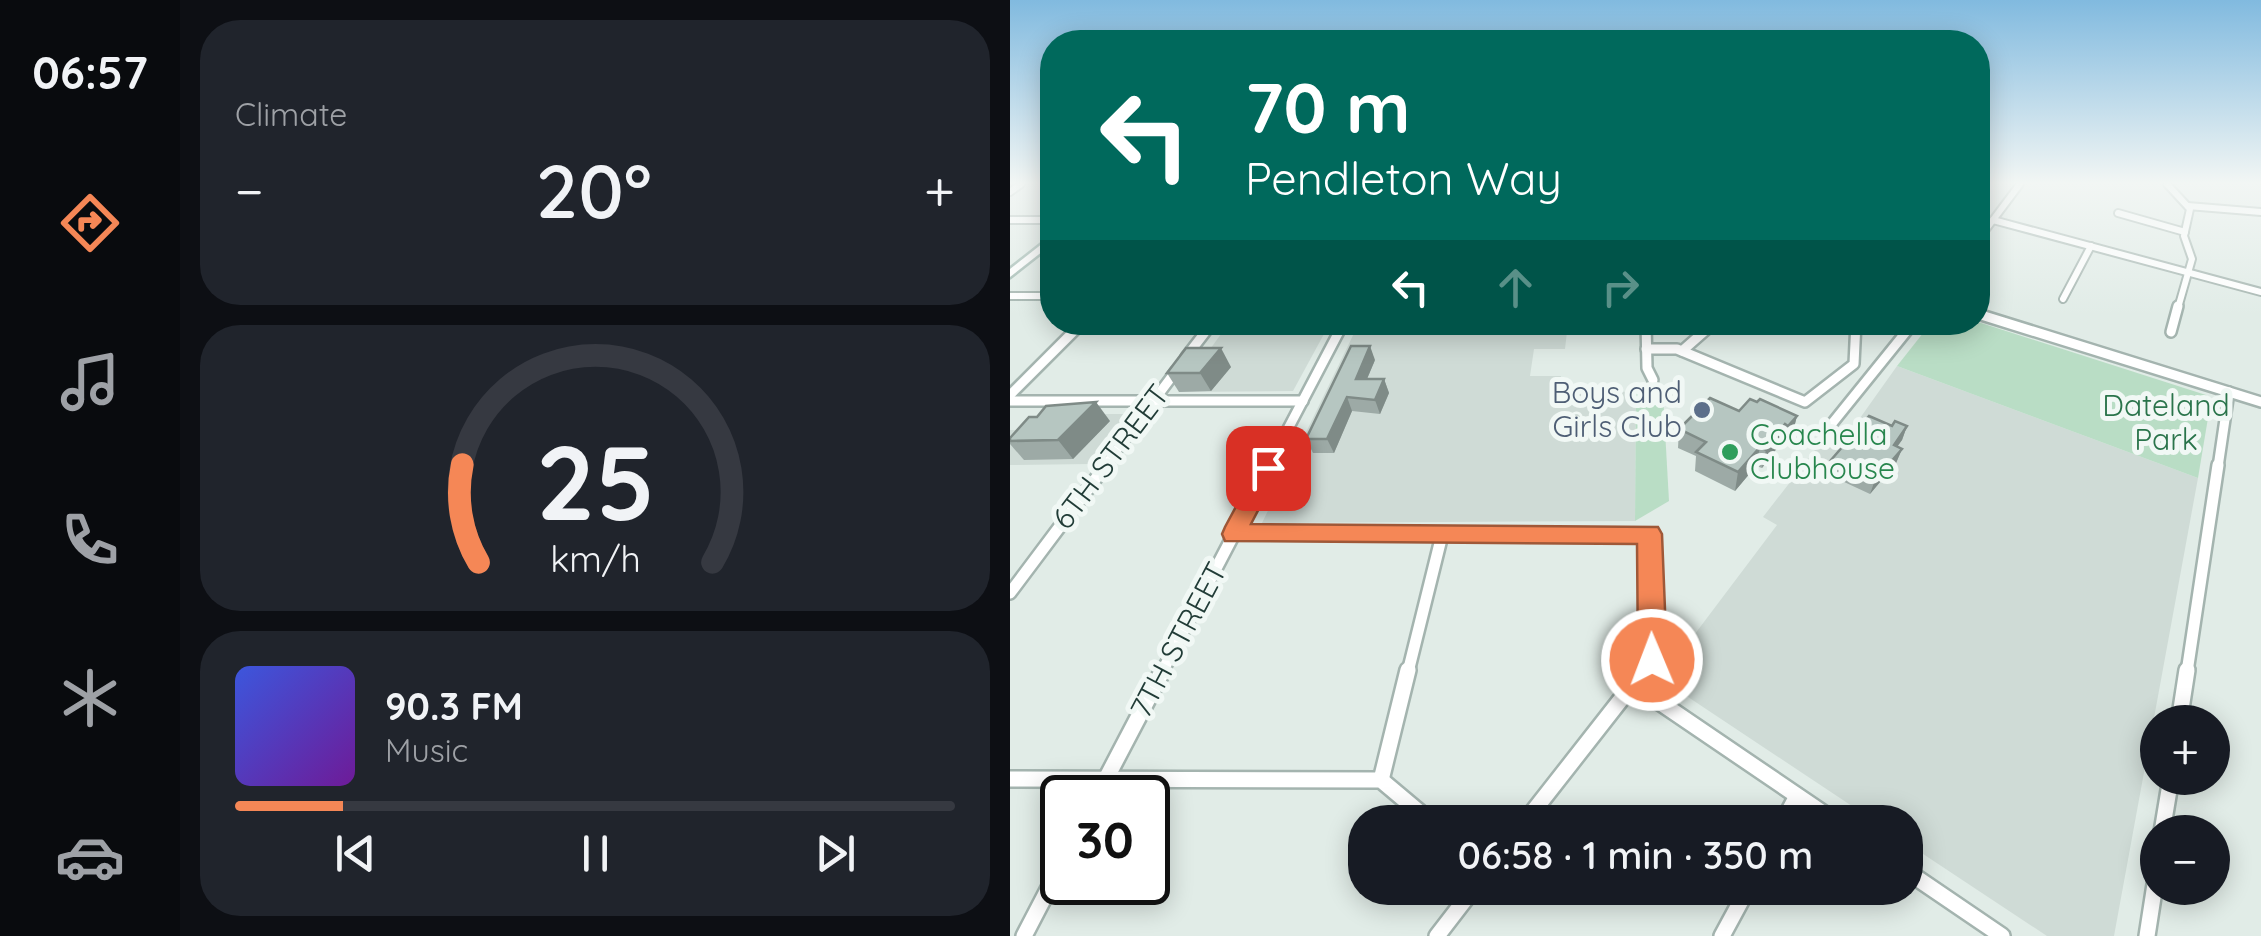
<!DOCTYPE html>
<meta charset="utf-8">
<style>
:root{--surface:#171b24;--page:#20242c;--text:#f1f3f6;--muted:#9ea1a6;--line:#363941;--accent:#f58756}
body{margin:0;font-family:Quicksand,sans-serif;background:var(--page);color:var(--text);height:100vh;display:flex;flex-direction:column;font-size:38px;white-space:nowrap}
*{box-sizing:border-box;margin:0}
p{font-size:32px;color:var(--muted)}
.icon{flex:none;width:55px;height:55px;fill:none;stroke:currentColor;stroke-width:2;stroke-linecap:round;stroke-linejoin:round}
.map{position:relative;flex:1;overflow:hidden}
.panel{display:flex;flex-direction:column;gap:20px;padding:20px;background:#0d0f14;width:830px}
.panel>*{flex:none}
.banner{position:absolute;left:30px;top:30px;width:950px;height:305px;border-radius:40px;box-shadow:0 5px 25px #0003;background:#00695c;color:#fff;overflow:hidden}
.fabs{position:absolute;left:1130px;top:705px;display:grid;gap:20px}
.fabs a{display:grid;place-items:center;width:90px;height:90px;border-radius:50%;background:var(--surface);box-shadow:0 5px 25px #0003;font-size:50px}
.speed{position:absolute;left:30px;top:775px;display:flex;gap:20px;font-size:50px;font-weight:700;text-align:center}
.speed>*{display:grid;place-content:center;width:130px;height:130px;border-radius:50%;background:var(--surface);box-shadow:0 5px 25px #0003;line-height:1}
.speed .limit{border:5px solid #111;border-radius:15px;background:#fff;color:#111}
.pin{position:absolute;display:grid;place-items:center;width:85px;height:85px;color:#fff;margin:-42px;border-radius:20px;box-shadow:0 5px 15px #0006}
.me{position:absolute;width:110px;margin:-55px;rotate:359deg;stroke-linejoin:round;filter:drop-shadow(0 0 8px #0008)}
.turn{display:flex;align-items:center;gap:35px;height:210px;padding:0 40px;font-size:45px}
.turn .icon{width:130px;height:130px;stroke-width:2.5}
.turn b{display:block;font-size:70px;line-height:85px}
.lanes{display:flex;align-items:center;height:95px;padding:0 40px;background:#0003;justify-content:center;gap:50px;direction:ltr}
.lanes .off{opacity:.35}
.big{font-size:75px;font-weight:600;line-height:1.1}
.panel .card{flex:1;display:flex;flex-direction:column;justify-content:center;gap:15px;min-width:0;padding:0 35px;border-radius:40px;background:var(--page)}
.panel .dial{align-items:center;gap:0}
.dial svg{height:260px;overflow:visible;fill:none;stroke:var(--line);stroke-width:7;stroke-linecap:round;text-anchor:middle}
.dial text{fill:var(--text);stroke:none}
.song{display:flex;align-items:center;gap:30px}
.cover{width:120px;height:120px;border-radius:15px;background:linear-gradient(135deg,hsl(230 70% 55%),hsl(280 70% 35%))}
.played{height:10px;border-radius:5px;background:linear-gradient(90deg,var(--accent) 15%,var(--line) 15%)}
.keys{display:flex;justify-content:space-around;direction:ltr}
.heat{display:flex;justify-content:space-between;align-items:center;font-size:55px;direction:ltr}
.trip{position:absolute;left:338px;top:805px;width:575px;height:100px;border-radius:40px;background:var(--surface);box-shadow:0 5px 25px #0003;font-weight:600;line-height:100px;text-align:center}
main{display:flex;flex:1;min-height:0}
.dock{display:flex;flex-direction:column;width:180px;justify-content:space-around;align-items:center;background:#090b0e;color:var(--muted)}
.dock .icon{width:70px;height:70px}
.dock .selected{color:var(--accent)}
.dock b{font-size:45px;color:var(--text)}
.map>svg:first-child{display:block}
.built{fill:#cfdbd6}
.green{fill:#b9ddc5}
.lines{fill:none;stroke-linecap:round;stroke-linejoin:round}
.street-far3-casing{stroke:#a4b4af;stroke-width:10}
.street-far2-casing{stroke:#a4b4af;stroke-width:14}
.street-far1-casing{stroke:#a4b4af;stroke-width:16}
.street-casing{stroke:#a4b4af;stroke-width:20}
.secondary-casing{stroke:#9fb8b0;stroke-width:5}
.street-far3{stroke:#fff;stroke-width:6}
.street-far2{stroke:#fff;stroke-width:9}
.street-far1{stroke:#fff;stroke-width:11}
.street{stroke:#fff;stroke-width:15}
.secondary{fill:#fff;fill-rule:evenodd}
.wall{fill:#9daaa6}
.shaded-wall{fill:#7f8b87}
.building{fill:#b6c6c1;stroke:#7f8b87;stroke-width:2.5}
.route{fill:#f58756;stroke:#9f5838;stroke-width:2.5}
.service-dot{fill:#5c6f8a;stroke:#f1f8f5;stroke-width:4}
.leisure-dot{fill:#2e9e5b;stroke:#f1f8f5;stroke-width:4}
.labels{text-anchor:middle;stroke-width:10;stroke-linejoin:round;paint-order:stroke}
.service-label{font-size:30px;fill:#4e5e75;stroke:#f1f8f5;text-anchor:end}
.park-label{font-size:30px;fill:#2a744b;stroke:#f1f8f5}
.leisure-label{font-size:30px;fill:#27864d;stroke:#f1f8f5;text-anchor:start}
.street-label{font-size:30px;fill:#213c37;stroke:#f1f8f5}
</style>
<main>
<nav class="dock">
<b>06:57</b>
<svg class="icon selected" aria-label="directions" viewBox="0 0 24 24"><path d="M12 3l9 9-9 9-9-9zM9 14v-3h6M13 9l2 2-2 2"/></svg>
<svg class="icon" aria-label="music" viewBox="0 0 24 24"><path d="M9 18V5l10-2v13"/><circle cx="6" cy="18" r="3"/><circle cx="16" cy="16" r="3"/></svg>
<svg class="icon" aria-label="phone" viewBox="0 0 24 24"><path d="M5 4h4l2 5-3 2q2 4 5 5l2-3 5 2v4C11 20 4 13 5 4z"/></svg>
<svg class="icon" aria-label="climate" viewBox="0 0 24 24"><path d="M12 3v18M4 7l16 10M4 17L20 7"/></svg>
<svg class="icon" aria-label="car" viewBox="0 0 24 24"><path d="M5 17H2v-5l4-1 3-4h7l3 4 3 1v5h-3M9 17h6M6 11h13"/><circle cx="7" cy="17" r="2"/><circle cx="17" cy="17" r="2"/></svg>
</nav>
<section class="panel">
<div class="card"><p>Climate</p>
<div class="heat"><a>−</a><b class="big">20°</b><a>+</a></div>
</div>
<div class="card dial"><svg viewBox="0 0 100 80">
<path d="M14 69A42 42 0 1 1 86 69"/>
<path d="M14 69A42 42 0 0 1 9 39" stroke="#f58756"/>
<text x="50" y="56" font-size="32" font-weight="700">25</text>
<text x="50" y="72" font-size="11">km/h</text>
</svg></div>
<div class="card">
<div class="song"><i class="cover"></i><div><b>90.3 FM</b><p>Music</p></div></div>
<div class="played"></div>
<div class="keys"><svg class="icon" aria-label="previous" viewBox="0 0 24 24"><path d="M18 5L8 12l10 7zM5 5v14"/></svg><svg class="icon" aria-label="pause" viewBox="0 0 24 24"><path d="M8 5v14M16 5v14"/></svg><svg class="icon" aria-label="next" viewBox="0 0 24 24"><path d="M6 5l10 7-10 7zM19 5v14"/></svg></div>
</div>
</section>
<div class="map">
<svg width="1251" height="936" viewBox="0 0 1251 936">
<rect width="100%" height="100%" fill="#e1ece7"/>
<g class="built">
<polygon points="219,323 320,323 283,391 169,392"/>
<polygon points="349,323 558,323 555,349 524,349 520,376 551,376 549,391 626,392 625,521 252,523"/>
<polygon points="887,366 1188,478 1104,936 1037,936 895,842 895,822 866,822 651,679 767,525 753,517 808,446 816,449 833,442"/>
<polygon points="57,414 120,414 80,464 0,465 0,430 43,430"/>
</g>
<g class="green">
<polygon points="968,322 1196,395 1201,400 1188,478 887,366 921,323"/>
<polygon points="633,391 653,395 659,501 625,521 626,392"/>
</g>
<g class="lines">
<defs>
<g id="street-far3">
<polyline points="1157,184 1180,209 1174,236 1182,259 1168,308"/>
<polyline points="0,192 11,184"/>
<polyline points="1178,206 1251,212"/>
<polyline points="1108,213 1175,232"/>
<polyline points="0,220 42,220"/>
<polyline points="983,220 1251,292"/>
<polyline points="968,240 1010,184"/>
<polyline points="0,296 42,296"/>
<polyline points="1053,299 1081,246"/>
</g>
<g id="street-far2">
<polyline points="968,314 1251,402"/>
<polyline points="636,322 637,368 643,380"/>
<polyline points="1161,332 1168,306"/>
<polyline points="636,349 667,349 795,402 844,364 846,322"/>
<polyline points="672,351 705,322"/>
<polyline points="176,357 203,322"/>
<polyline points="0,395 73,322"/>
<polyline points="0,401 293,401"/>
<polyline points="816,431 904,322"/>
<polyline points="94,467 166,371"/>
<polyline points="258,467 334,322"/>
<polyline points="1208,467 1219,392"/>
</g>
<g id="street-far1">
<polyline points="224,534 639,534 642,659 632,672"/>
<polyline points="0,593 96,465"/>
<polyline points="152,672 260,465"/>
<polyline points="398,672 432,535"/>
<polyline points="1177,672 1208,465"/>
</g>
<g id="street">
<polyline points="623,684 826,822"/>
<polyline points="1169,722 1177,670"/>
<polyline points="0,779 371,780 421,822"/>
<polyline points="371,780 398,670"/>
<polyline points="86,798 153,670"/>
<polyline points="515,822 634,670"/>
<polyline points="773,822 787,796"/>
<polyline points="1152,832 1161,778"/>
<polyline points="895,870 992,936"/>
<polyline points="14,936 52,863"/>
<polyline points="427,936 464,888"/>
<polyline points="712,936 738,888"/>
<polyline points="1137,936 1148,865"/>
</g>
<polygon id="secondary" points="42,236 42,244 0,277 0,269"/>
</defs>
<use href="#street-far3" class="street-far3-casing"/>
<use href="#street-far2" class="street-far2-casing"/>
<use href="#street-far1" class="street-far1-casing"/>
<use href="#street" class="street-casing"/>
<use href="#secondary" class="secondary-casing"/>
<use href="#street-far3" class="street-far3"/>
<use href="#street-far2" class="street-far2"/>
<use href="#street-far1" class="street-far1"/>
<use href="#street" class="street"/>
<use href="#secondary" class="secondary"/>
</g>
<g class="wall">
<polygon points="365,360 357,379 374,379 379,393 370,414 342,411 324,453 303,453 296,439"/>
<polygon points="221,367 201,391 169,392 157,373"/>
<polygon points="747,402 787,416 782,435 774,445 771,443 752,468 746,466 725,491 685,471 686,456 668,448 669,429 729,411"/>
<polygon points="100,421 63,459 14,460 0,444 0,438"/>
<polygon points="882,426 897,426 892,440 887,447 892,449 886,463 860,494 817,474 821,460"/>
</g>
<g class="shaded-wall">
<polygon points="360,346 365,360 351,393 346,379"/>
<polygon points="211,348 221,367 201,391 190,373"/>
<polygon points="374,379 379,393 370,414 365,400"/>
<polygon points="337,397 342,411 324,453 317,439"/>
<polygon points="86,402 100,421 63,459 48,440"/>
<polygon points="787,416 782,435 774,445 778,426"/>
<polygon points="775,424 771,443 752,468 756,450"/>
<polygon points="897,426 892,440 878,459 884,445"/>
<polygon points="750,447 746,466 725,491 728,472"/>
<polygon points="892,449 886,463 860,494 865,480"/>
</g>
<g class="building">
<polygon points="341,346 360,346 346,379 374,379 365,400 337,397 317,439 296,439"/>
<polygon points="176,348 211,348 190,373 157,373"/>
<polygon points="700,398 729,411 740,399 747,402 750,399 787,416 778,426 775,424 756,450 750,447 728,472 686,452 696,442 669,429"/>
<polygon points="86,402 48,440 0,441 0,438 19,417 27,417 36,406"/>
<polygon points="859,416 882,426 885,421 897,426 884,445 892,449 865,480 821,460"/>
</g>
<linearGradient id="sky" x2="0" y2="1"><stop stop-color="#81badf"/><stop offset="0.58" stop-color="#f2f6f4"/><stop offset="1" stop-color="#f2f6f4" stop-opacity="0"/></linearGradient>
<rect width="1251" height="315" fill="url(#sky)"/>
<polygon class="route" points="258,460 270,468 241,524 648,527 652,534 657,660 652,669 642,673 632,669 628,660 627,544 215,541 212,534 215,527 250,462"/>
<circle class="service-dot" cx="692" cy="410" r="10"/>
<circle class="leisure-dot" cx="720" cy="452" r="10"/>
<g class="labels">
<g class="service-label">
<text x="672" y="403">Boys and<tspan x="672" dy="34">Girls Club</tspan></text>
</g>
<g class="park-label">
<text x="1156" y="416">Dateland<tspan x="1156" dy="34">Park</tspan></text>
</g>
<g class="leisure-label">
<text x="740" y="445">Coachella<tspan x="740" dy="34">Clubhouse</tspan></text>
</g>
<g class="street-label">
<text transform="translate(101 457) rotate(-53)" y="10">6TH STREET</text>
<text transform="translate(169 640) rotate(-62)" y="10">7TH STREET</text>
</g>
</g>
</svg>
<div class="fabs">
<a>+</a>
<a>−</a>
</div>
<div class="speed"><div class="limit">30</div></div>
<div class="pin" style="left:258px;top:468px;background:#d93025"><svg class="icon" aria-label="arrive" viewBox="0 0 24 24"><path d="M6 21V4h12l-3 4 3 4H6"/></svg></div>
<svg class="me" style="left:642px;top:660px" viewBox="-20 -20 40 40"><circle r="17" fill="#f58756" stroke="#fff" stroke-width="3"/><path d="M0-11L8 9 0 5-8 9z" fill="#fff"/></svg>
<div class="trip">06:58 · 1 min · 350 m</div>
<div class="banner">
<div class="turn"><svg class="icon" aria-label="left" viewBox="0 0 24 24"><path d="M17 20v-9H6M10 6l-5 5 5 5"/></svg><div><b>70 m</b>Pendleton Way</div></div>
<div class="lanes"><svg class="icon" aria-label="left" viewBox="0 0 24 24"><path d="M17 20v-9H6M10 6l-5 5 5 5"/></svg><svg class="icon off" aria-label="ahead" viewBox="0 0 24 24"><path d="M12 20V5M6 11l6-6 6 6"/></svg><svg class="icon off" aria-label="right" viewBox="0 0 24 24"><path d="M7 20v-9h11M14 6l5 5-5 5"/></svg></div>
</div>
</div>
</main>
